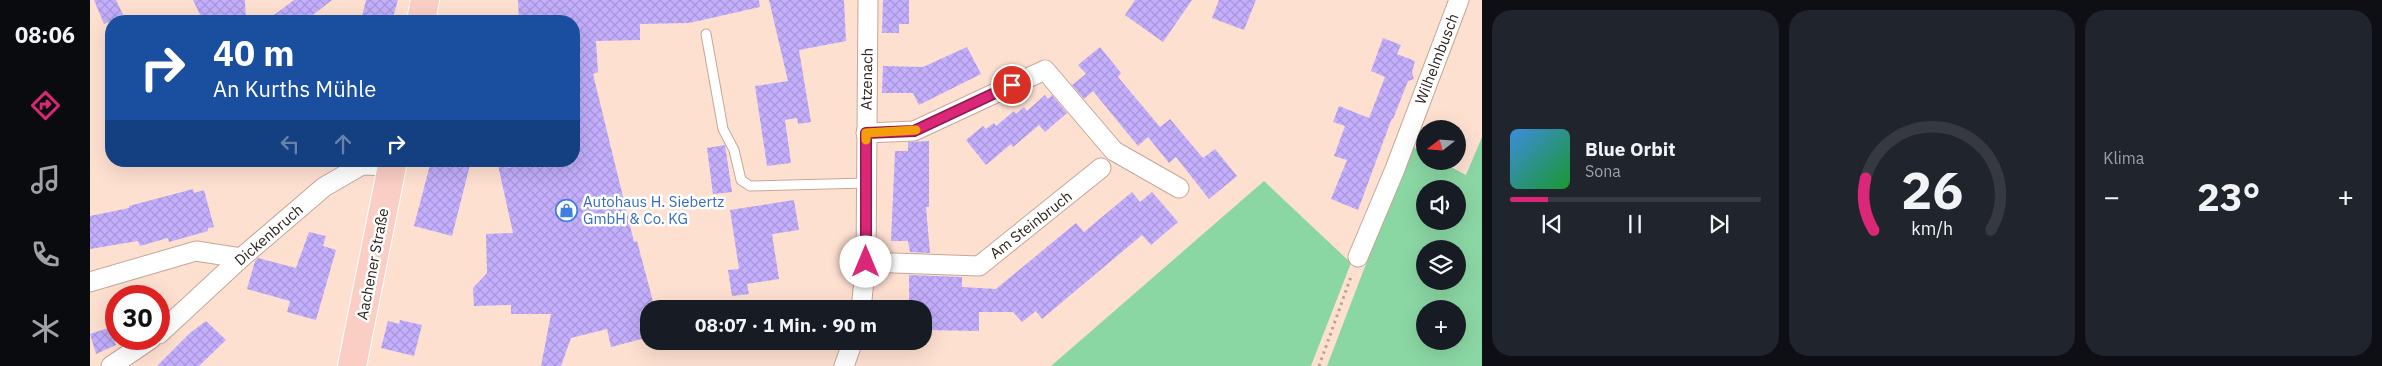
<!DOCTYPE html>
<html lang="de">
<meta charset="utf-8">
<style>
:root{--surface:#171b24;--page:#20242c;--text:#f1f3f6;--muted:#9ea1a6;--line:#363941;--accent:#db2777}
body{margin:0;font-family:"IBM Plex Sans",sans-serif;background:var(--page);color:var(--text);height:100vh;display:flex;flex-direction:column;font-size:19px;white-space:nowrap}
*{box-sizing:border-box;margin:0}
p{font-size:16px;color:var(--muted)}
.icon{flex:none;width:28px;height:28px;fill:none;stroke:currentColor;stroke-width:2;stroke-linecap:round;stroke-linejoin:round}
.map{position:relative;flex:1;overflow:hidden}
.drawer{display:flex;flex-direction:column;gap:10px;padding:10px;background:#0d0f14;width:900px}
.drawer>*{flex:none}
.guide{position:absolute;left:15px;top:15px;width:475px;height:152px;border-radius:20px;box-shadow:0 5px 20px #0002;background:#1a4fa0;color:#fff;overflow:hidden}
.needle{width:32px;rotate:253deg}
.controls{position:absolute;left:1326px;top:120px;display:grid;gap:10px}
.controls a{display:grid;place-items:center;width:50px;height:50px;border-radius:50%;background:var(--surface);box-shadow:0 5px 20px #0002;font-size:25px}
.speed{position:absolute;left:15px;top:285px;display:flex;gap:10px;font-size:25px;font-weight:700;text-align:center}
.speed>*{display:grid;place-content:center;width:65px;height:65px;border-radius:50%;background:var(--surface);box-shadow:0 5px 20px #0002;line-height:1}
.speed .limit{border:8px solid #d22;background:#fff;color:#111}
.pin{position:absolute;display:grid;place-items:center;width:42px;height:42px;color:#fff;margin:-21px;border:2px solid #fff;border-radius:50%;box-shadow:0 1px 5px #0007}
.me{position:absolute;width:55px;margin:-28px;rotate:0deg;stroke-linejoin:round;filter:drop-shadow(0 0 4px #0008)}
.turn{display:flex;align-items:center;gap:18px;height:105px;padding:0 25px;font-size:22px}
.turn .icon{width:65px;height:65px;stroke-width:2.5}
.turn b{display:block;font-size:35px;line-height:42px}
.lanes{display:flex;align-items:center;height:48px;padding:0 25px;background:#0003;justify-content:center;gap:25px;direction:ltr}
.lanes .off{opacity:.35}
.big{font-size:38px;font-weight:700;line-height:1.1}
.drawer .card{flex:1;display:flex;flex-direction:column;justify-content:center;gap:8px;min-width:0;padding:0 18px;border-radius:20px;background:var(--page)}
.drawer .dial{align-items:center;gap:0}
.dial svg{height:130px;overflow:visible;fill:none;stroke:var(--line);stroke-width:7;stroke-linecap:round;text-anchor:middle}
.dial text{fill:var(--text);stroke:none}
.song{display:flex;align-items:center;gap:15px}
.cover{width:60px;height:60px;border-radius:8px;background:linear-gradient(135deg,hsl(210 70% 55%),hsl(130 70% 35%))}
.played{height:5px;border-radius:2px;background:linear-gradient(90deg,var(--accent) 15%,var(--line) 15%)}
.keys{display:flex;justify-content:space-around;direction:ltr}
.heat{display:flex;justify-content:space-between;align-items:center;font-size:28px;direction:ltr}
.drawer .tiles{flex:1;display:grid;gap:10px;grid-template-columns:repeat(3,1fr)}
.trip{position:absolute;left:550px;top:300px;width:292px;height:50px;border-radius:20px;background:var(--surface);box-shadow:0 5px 20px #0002;font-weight:700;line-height:50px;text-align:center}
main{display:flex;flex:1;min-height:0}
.tabs{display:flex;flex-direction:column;width:90px;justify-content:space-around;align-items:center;background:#090b0e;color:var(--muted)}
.tabs .icon{width:35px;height:35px}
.tabs .on{color:var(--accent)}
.tabs b{font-size:22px;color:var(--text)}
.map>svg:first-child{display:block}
.green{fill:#8bd7a4;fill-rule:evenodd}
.building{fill:url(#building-cross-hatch)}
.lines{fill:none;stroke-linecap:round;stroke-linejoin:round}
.lane-casing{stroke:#c4a799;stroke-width:11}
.street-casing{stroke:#c4a799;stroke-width:21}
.primary-casing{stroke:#fff;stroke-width:30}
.path{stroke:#b9a196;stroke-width:3;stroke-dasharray:2.5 4;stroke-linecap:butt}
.lane{stroke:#fff;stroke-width:9}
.street{stroke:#fff;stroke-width:19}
.primary{stroke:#facdc5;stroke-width:28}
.route-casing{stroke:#8e194d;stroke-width:12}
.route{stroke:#db2777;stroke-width:9}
.slow{stroke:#f59e0b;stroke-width:9}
.labels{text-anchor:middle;stroke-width:5;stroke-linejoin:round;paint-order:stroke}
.street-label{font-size:15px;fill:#2c211c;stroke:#fff}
.shop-label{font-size:15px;fill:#366cbe;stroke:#fff;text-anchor:start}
</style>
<main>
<nav class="tabs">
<b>08:06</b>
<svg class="icon on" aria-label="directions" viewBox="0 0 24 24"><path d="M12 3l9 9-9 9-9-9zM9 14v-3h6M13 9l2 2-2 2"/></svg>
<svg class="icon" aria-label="music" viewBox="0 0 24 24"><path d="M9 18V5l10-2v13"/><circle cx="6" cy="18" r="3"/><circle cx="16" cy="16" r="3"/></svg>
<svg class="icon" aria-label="phone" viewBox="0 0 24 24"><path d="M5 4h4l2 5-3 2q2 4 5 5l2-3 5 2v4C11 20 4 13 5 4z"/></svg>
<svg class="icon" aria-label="climate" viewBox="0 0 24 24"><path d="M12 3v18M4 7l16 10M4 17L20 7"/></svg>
</nav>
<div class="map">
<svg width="1392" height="366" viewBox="0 0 1392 366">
<defs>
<pattern id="building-cross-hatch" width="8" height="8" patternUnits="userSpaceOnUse" patternTransform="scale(1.25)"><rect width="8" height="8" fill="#c3affd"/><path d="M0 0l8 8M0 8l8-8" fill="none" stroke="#a896d8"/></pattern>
</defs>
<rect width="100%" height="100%" fill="#fee0d1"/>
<g class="green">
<path d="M 1392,137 L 1392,366 L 1237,366 L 1321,146 L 1335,153 L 1335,161 L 1350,161 L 1376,175 ZM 1335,189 L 1368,189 L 1368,221 L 1335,221 ZM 1335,249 L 1368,249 L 1368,281 L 1335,281 ZM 1335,309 L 1368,309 L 1368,341 L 1335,341 Z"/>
<polygon points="1174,181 1261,263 1221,366 961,366"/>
</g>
<g class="building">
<polygon points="4,0 26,0 36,21 21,21 14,24"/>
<polygon points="103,0 155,0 156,21 113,21"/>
<polygon points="204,0 242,0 215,21 176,21"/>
<polygon points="276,0 308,0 302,21 271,21"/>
<polygon points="428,0 669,0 670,7 599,23 550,24 550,40 506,41 508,72 503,74 544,242 547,241 565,309 559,309 559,337 521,347 517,329 481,338 471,366 451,366 461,314 421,314 421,305 384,306 383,288 397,273 396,234 423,233 408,165 420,168 418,161 484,161 484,21 429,21"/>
<polygon points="679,0 754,0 756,41 709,50 721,122 708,124 707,118 695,120 701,163 677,166 665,86 698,81"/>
<polygon points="793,0 819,0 819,24 809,24 809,33 792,33"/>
<polygon points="1045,0 1102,0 1073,42 1035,15"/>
<polygon points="1129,0 1166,0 1154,30 1122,18"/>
<polygon points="1293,38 1311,45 1307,54 1325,61 1322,72 1324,79 1318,81 1303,119 1302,118 1268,210 1241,199 1257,160 1244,156 1255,126 1243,122 1249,106 1279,118 1295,77 1281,71"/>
<polygon points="877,47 891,74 829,105 823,93 792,93 793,66 833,67"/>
<polygon points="1010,47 1031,73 1028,77 1070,127 1080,119 1113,158 1125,149 1147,176 1119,199 1086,157 1079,163 1058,137 1048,146 1003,91 994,99 982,85 996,74 988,65"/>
<polygon points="955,95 958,99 962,95 977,113 955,132 949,125 923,147 921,144 896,165 876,140 893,126 896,129 904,123 906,126 924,111 926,114 934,107 937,111"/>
<polygon points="839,141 839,207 836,207 840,253 820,252 818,241 801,241 805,151 818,151 818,142"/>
<polygon points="635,145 642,192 623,194 617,148"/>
<polygon points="341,161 381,161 362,236 324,226"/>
<polygon points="103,189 104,193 114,190 124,227 118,228 118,231 79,242 78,238 50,246 48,241 0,249 0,216 39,208 39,206"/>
<polygon points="1042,192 1050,202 1062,192 1088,222 1061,245 1052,235 952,319 946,311 932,322 923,312 889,312 889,331 834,330 834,309 819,309 819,275 872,277 872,287 906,289 986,223 994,232"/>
<polygon points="704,200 709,230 682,234 689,279 657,284 659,294 642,296 638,270 649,269 640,210"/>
<polygon points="219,232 236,236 233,246 246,250 226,320 197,312 200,301 157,289 165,261 168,258 206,268"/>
<polygon points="310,320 332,325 324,356 291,348 298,321 309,324"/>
<polygon points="116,321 136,340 109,366 67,366 100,333"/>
<polygon points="21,327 26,345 6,354 0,334"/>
</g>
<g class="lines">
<defs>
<polyline id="lane" points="616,34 633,129 644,150 651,180 660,186 776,183"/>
<g id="street">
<polyline points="776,133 824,131 955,70 1024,151 1089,188"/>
<polyline points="1268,257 1305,169 1369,0"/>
<polyline points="776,262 889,266 1011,168"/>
<polyline points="0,282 106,251 151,258"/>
<polyline points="771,309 776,262 778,0"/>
<polyline points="69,334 151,258 234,187 272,165 302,166"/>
<polyline points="21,366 61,339"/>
<polyline points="754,366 763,341"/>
</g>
<g id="primary">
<polyline points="331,21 335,0"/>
<polyline points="262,366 303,161"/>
</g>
</defs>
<use href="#lane" class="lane-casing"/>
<use href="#street" class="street-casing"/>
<use href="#primary" class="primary-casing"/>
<polyline class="path" points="1229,366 1262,274"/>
<use href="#lane" class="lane"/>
<use href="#street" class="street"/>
<use href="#primary" class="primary"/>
</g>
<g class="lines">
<defs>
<polyline id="route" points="776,262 776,133 824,131 922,85"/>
</defs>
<use href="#route" class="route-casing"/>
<use href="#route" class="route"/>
<polyline class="slow" points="776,140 776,133 826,130"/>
</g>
<defs>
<symbol id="shop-ring" viewBox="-11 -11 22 22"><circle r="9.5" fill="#fff" stroke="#3f7fe0" stroke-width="1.5"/><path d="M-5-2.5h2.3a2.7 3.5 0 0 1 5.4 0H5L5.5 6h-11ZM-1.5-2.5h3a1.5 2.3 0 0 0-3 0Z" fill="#3f7fe0"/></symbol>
</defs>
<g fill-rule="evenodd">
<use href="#shop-ring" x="464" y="198" width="25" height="25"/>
</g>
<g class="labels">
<g class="street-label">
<text transform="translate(1347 59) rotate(-69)" y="5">Wilhelmbusch</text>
<text transform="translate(777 79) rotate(-89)" y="5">Atzenach</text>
<text transform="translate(941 225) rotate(-38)" y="5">Am Steinbruch</text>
<text transform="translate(179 235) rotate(-41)" y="5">Dickenbruch</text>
<text transform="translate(283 264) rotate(-79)" y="5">Aachener Straße</text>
</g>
<g class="shop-label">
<text x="493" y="207">Autohaus H. Siebertz<tspan x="493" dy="17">GmbH &amp; Co. KG</tspan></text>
</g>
</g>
</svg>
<div class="controls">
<a><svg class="needle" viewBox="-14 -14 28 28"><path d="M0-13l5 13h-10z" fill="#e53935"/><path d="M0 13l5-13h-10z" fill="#9ea1a6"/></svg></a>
<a><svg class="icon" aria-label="sound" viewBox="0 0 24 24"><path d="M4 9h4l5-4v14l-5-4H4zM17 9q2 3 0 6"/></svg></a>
<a><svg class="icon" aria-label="layers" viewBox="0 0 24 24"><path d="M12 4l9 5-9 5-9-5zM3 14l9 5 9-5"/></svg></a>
<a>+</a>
</div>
<div class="speed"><div class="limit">30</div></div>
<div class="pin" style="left:922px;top:85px;background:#d93025"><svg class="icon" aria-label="arrive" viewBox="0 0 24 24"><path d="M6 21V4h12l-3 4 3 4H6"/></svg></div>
<svg class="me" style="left:776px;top:262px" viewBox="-20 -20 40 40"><circle r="19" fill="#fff"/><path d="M0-13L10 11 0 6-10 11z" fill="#db2777"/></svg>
<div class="trip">08:07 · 1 Min. · 90 m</div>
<div class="guide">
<div class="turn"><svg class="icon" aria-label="right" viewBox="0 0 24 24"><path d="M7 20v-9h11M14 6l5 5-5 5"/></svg><div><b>40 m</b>An Kurths Mühle</div></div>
<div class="lanes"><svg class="icon off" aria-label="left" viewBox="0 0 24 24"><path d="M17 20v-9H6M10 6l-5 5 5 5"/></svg><svg class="icon off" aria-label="ahead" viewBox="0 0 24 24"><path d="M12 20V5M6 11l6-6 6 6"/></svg><svg class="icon" aria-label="right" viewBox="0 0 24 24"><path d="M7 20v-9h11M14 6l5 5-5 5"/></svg></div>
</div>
</div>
<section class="drawer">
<div class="tiles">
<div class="card">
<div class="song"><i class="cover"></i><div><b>Blue Orbit</b><p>Sona</p></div></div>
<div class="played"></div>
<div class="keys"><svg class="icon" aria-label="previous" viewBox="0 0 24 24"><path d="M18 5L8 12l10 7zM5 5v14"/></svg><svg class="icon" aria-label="pause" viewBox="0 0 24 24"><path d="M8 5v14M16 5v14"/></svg><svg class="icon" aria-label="next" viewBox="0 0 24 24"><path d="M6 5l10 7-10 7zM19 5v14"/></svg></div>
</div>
<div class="card dial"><svg viewBox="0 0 100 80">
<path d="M14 69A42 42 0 1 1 86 69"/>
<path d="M14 69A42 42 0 0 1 9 37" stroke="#db2777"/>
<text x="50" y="56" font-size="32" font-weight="700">26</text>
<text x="50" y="72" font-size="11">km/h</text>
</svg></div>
<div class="card"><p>Klima</p>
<div class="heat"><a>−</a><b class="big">23°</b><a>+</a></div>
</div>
</div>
</section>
</main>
